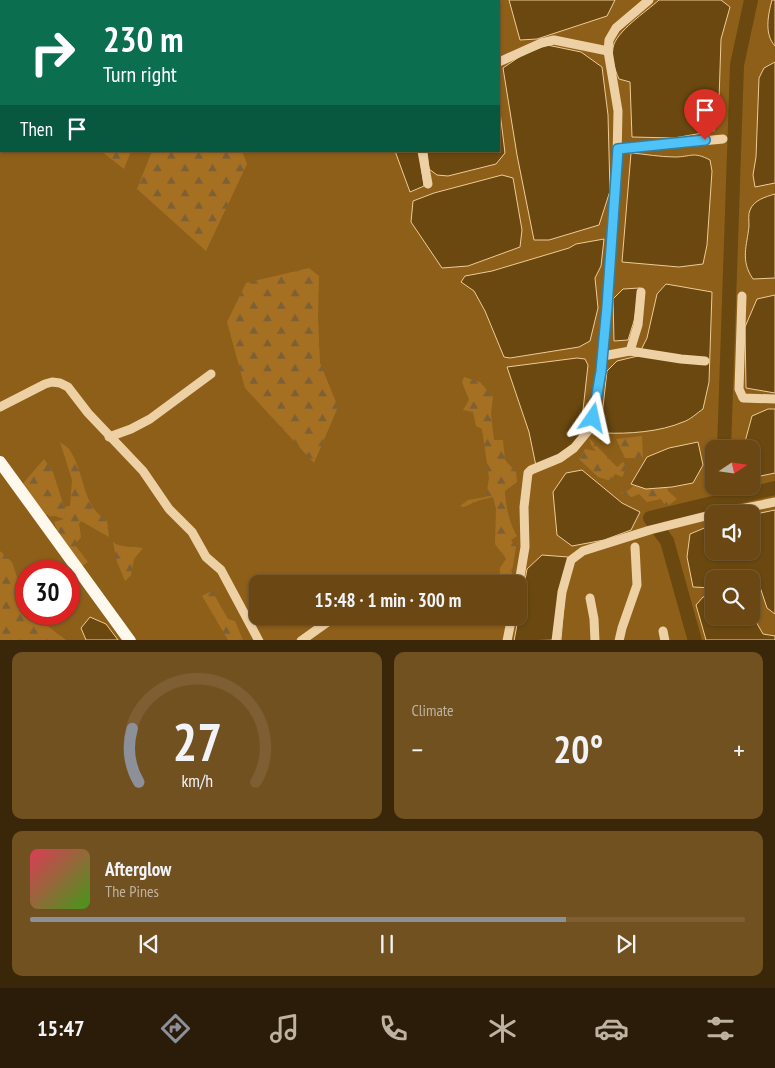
<!DOCTYPE html>
<meta charset="utf-8">
<style>
:root{--surface:#6a4713;--page:#725121;--text:#f1f3f6;--muted:#beb2a0;--line:#7d5f33;--accent:#8c9099}
body{margin:0;font-family:"PT Sans Narrow",sans-serif;background:var(--page);color:var(--text);height:100vh;display:flex;flex-direction:column;font-size:19px;white-space:nowrap}
*{box-sizing:border-box;margin:0}
p{font-size:16px;color:var(--muted)}
.icon{flex:none;width:28px;height:28px;fill:none;stroke:currentColor;stroke-width:2;stroke-linecap:round;stroke-linejoin:round}
.map{position:relative;height:640px;overflow:hidden}
.drawer{display:flex;flex-direction:column;gap:12px;padding:12px;background:#3a270a;flex:1}
.drawer>*{flex:none}
.top-card{position:absolute;left:0px;top:0px;width:500px;height:152px;box-shadow:0 1px 4px #0004,0 0 0 1px var(--line);background:#0b6e4f;color:#fff;overflow:hidden}
.needle{width:32px;rotate:77deg}
.buttons{position:absolute;left:705px;top:440px;display:grid;gap:10px}
.buttons a{display:grid;place-items:center;width:55px;height:55px;border-radius:10px;background:var(--surface);box-shadow:0 1px 4px #0004,0 0 0 1px var(--line);font-size:25px}
.speed{position:absolute;left:15px;top:560px;display:flex;gap:10px;font-size:25px;font-weight:700;text-align:center}
.speed>*{display:grid;place-content:center;width:65px;height:65px;border-radius:50%;background:var(--surface);box-shadow:0 1px 4px #0004,0 0 0 1px var(--line);line-height:1}
.speed .limit{border:8px solid #d22;background:#fff;color:#111}
.pin{position:absolute;display:grid;place-items:center;width:42px;height:42px;color:#fff;margin:-51px -21px;border-radius:50% 50% 50% 0;rotate:-45deg;box-shadow:0 0 5px #0007}
.pin .icon{rotate:45deg}
.me{position:absolute;width:55px;margin:-28px;rotate:11deg;stroke-linejoin:round;filter:drop-shadow(0 0 4px #0008)}
.turn{display:flex;align-items:center;gap:18px;height:105px;padding:0 20px;font-size:22px}
.turn .icon{width:65px;height:65px;stroke-width:2.5}
.turn b{display:block;font-size:35px;line-height:42px}
.then{display:flex;align-items:center;height:48px;padding:0 20px;background:#0003;gap:10px;font-size:19px}
.big{font-size:38px;font-weight:600;line-height:1.1}
.drawer .card{flex:1;display:flex;flex-direction:column;justify-content:center;gap:8px;min-width:0;padding:0 18px;border-radius:10px;background:var(--page)}
.drawer .dial{align-items:center;gap:0}
.dial svg{height:130px;overflow:visible;fill:none;stroke:var(--line);stroke-width:7;stroke-linecap:round;text-anchor:middle}
.dial text{fill:var(--text);stroke:none}
.song{display:flex;align-items:center;gap:15px}
.cover{width:60px;height:60px;border-radius:8px;background:linear-gradient(135deg,hsl(350 70% 55%),hsl(100 70% 35%))}
.played{height:5px;border-radius:2px;background:linear-gradient(90deg,var(--accent) 75%,var(--line) 75%)}
.keys{display:flex;justify-content:space-around;direction:ltr}
.heat{display:flex;justify-content:space-between;align-items:center;font-size:28px;direction:ltr}
.drawer .tiles{flex:1;display:grid;gap:12px;grid-template-columns:1fr 1fr}
.card:last-child{grid-column:span 2}
.trip{position:absolute;left:249px;top:575px;width:278px;height:50px;border-radius:10px;background:var(--surface);box-shadow:0 1px 4px #0004,0 0 0 1px var(--line);font-weight:600;line-height:50px;text-align:center}
.menu{display:flex;height:80px;justify-content:space-around;align-items:center;background:#2a1c08;color:var(--muted)}
.menu .icon{width:35px;height:35px}
.menu .on{color:var(--accent)}
.menu b{font-size:22px;color:var(--text)}
.map>svg:first-child{display:block}
.forest{fill:url(#forest-firs)}
.water{fill:#6a4810;stroke:#f0cb97}
.lines{fill:none;stroke-linecap:round;stroke-linejoin:round}
.river{stroke:#6a4810;stroke-width:14}
.minor{stroke:#eed0a5;stroke-width:9}
.major{stroke:#fff8ec;stroke-width:12}
.route-casing{stroke:#337fa1;stroke-width:12}
.route{stroke:#4fc3f7;stroke-width:9}
</style>
<div class="map">
<svg width="775" height="641" viewBox="0 0 775 641">
<defs>
<pattern id="forest-firs" width="22" height="20" patternUnits="userSpaceOnUse" patternTransform="scale(1.25)"><rect width="22" height="20" fill="#a67022"/><path d="M5 1l3.5 6h-7zM16 11l3.5 6h-7z" fill="#7e6035"/></pattern>
</defs>
<rect width="100%" height="100%" fill="#8d5f19"/>
<g class="forest">
<polygon points="101,151 131,151 124,169"/>
<polygon points="152,151 242,151 247,164 206,251 137,189"/>
<polygon points="309,268 319,276 318,317 320,363 338,407 314,463 245,388 227,322 246,283"/>
<path d="M 464,377 L 480,382 L 493,397 L 491,414 L 494,440 L 503,440 L 505,460 L 516,472 L 517,482 L 505,491 C 505,504 510,525 517,536 L 511,540 L 516,547 L 510,584 L 499,584 L 500,568 L 506,559 L 495,544 L 496,509 L 493,497 L 480,500 L 464,507 L 460,506 L 468,500 L 486,497 L 489,478 L 482,429 L 476,426 L 473,412 L 463,410 L 469,400 L 462,382 Z"/>
<polygon points="642,436 643,458 625,458 616,439"/>
<polygon points="589,438 617,467 623,462 627,467 622,477 615,474 611,481 598,477 579,459 585,449 596,451 591,445"/>
<path d="M 60,442 C 63,444 67,447 69,449 C 85,471 82,508 107,520 L 109,537 L 81,521 L 79,524 L 81,537 L 75,545 L 88,562 L 80,568 L 63,545 L 54,522 L 64,519 L 55,516 L 42,517 L 20,487 L 44,459 L 53,472 L 64,507 L 70,506 L 72,480 Z"/>
<polygon points="646,474 666,481 668,491 677,499 666,507 661,499 647,502 639,494 632,497 620,493 629,490"/>
<path d="M 113,542 C 120,548 133,546 143,548 L 134,559 L 131,575 L 125,581 L 117,562 Z"/>
<polygon points="0,551 12,562 26,604 26,614 32,614 66,640 0,640"/>
<polygon points="212,591 228,619 235,621 243,640 228,640 202,596"/>
</g>
<g class="water">
<polygon points="509,0 615,0 607,16 537,39 520,40"/>
<path d="M 659,0 L 721,0 L 730,7 L 721,39 L 719,100 L 714,131 L 674,138 L 632,137 L 630,82 L 619,79 C 615,70 611,59 613,48 C 615,32 647,11 659,0 Z"/>
<path d="M 772,0 L 775,0 L 775,46 C 764,34 768,15 772,0 Z"/>
<polygon points="547,45 581,52 602,67 608,115 610,191 599,225 549,240 534,240 517,155 503,68 522,55"/>
<polygon points="775,62 775,183 755,187 753,175 756,157 759,78 764,68"/>
<polygon points="499,104 505,153 496,164 448,176 437,175 429,169 427,151 499,151"/>
<polygon points="395,151 419,151 424,186 410,192"/>
<path d="M 631,153 C 645,154 660,157 675,157 C 691,157 693,151 710,160 L 712,171 L 707,245 L 703,264 L 679,267 L 622,262 Z"/>
<polygon points="502,175 513,178 522,230 520,247 468,266 442,268 411,222 413,201 434,193"/>
<path d="M 775,194 L 775,278 L 753,279 C 740,260 747,246 749,226 C 749,221 748,214 750,210 C 754,200 765,197 775,194 Z"/>
<polygon points="604,239 601,266 595,278 598,308 590,341 579,347 510,358 504,357 485,311 474,291 461,282 465,276 492,271 569,248 576,244"/>
<path d="M 666,284 L 712,292 L 709,382 L 703,409 C 697,413 690,420 683,422 C 660,432 628,434 604,433 L 602,416 L 607,371 L 617,361 L 638,356 L 647,338 L 657,294 Z"/>
<polygon points="640,288 634,321 628,340 614,341 613,299 623,289"/>
<polygon points="775,295 775,393 746,388 745,327 757,299"/>
<polygon points="577,358 585,359 588,365 580,437 556,464 536,466 529,432 507,367"/>
<polygon points="768,409 775,409 775,473 751,478 751,449 743,449 752,416"/>
<polygon points="698,442 703,465 693,483 672,487 646,489 631,484 647,457 669,448"/>
<polygon points="582,470 622,503 640,512 631,530 604,540 572,546 557,535 553,492 566,473"/>
<polygon points="775,510 775,614 767,608 760,587 751,588 751,579 714,579 714,588 693,587 687,557 690,534 714,524 714,551 751,551 751,515"/>
<polygon points="542,555 568,557 561,640 514,641 527,569"/>
<polygon points="714,595 714,616 751,616 751,613 763,634 775,636 775,640 706,640 696,605 703,597"/>
<polygon points="90,617 106,624 118,640 86,640 81,628"/>
</g>
<g class="lines">
<g class="river">
<polyline points="724,449 737,65 751,0"/>
<polyline points="695,641 667,541 650,518 775,488"/>
</g>
<g class="minor">
<polyline points="499,62 541,43 554,40 608,51"/>
<polyline points="618,149 723,139"/>
<polyline points="422,151 428,184"/>
<polyline points="742,296 739,389 743,398 775,399"/>
<polyline points="630,351 638,325 641,292"/>
<polyline points="603,356 630,351 681,359 705,361"/>
<polyline points="0,407 45,384 52,382 60,383 68,387 88,413 143,471 169,509 192,532 206,557 221,570 259,641"/>
<polyline points="109,437 131,429 150,419 211,374"/>
<polyline points="716,514 775,502"/>
<polyline points="518,589 525,547 524,507 528,473 531,470 560,458 574,448 588,431 593,418 597,403 603,356 617,158 618,111 608,51 609,40 616,28 649,0"/>
<polyline points="590,598 594,619 595,641"/>
<polyline points="663,631 665,641"/>
<polyline points="301,641 336,616"/>
<polyline points="507,641 512,616"/>
<polyline points="556,641 562,592 571,560 583,551 650,530 714,514"/>
<polyline points="619,641 622,628 637,585 635,547"/>
</g>
<polyline class="major" points="0,462 130,641"/>
</g>
<g class="lines">
<defs>
<polyline id="route" points="593,418 601,371 607,307 618,149 705,140"/>
</defs>
<use href="#route" class="route-casing"/>
<use href="#route" class="route"/>
</g>
</svg>
<div class="buttons">
<a><svg class="needle" viewBox="-14 -14 28 28"><path d="M0-13l5 13h-10z" fill="#e53935"/><path d="M0 13l5-13h-10z" fill="#beb2a0"/></svg></a>
<a><svg class="icon" aria-label="sound" viewBox="0 0 24 24"><path d="M4 9h4l5-4v14l-5-4H4zM17 9q2 3 0 6"/></svg></a>
<a><svg class="icon" aria-label="search" viewBox="0 0 24 24"><circle cx="10" cy="10" r="6"/><path d="M15 15l6 6"/></svg></a>
</div>
<div class="speed"><div class="limit">30</div></div>
<div class="pin" style="left:705px;top:140px;background:#d93025"><svg class="icon" aria-label="arrive" viewBox="0 0 24 24"><path d="M6 21V4h12l-3 4 3 4H6"/></svg></div>
<svg class="me" style="left:593px;top:418px" viewBox="-20 -20 40 40"><path d="M0-17L14 15 0 8-14 15z" fill="#4fc3f7" stroke="#fff" stroke-width="4"/></svg>
<div class="trip">15:48 · 1 min · 300 m</div>
<div class="top-card">
<div class="turn"><svg class="icon" aria-label="right" viewBox="0 0 24 24"><path d="M7 20v-9h11M14 6l5 5-5 5"/></svg><div><b>230 m</b>Turn right</div></div>
<div class="then">Then<svg class="icon" aria-label="arrive" viewBox="0 0 24 24"><path d="M6 21V4h12l-3 4 3 4H6"/></svg></div>
</div>
</div>
<section class="drawer">
<div class="tiles">
<div class="card dial"><svg viewBox="0 0 100 80">
<path d="M14 69A42 42 0 1 1 86 69"/>
<path d="M14 69A42 42 0 0 1 10 36" stroke="#8c9099"/>
<text x="50" y="56" font-size="32" font-weight="700">27</text>
<text x="50" y="72" font-size="11">km/h</text>
</svg></div>
<div class="card"><p>Climate</p>
<div class="heat"><a>−</a><b class="big">20°</b><a>+</a></div>
</div>
<div class="card">
<div class="song"><i class="cover"></i><div><b>Afterglow</b><p>The Pines</p></div></div>
<div class="played"></div>
<div class="keys"><svg class="icon" aria-label="previous" viewBox="0 0 24 24"><path d="M18 5L8 12l10 7zM5 5v14"/></svg><svg class="icon" aria-label="pause" viewBox="0 0 24 24"><path d="M8 5v14M16 5v14"/></svg><svg class="icon" aria-label="next" viewBox="0 0 24 24"><path d="M6 5l10 7-10 7zM19 5v14"/></svg></div>
</div>
</div>
</section>
<nav class="menu">
<b>15:47</b>
<svg class="icon on" aria-label="directions" viewBox="0 0 24 24"><path d="M12 3l9 9-9 9-9-9zM9 14v-3h6M13 9l2 2-2 2"/></svg>
<svg class="icon" aria-label="music" viewBox="0 0 24 24"><path d="M9 18V5l10-2v13"/><circle cx="6" cy="18" r="3"/><circle cx="16" cy="16" r="3"/></svg>
<svg class="icon" aria-label="phone" viewBox="0 0 24 24"><path d="M5 4h4l2 5-3 2q2 4 5 5l2-3 5 2v4C11 20 4 13 5 4z"/></svg>
<svg class="icon" aria-label="climate" viewBox="0 0 24 24"><path d="M12 3v18M4 7l16 10M4 17L20 7"/></svg>
<svg class="icon" aria-label="car" viewBox="0 0 24 24"><path d="M5 17H2v-5l4-1 3-4h7l3 4 3 1v5h-3M9 17h6M6 11h13"/><circle cx="7" cy="17" r="2"/><circle cx="17" cy="17" r="2"/></svg>
<svg class="icon" aria-label="filters" viewBox="0 0 24 24"><path d="M4 7h16M4 17h16"/><circle cx="9" cy="7" r="2"/><circle cx="15" cy="17" r="2"/></svg>
</nav>
